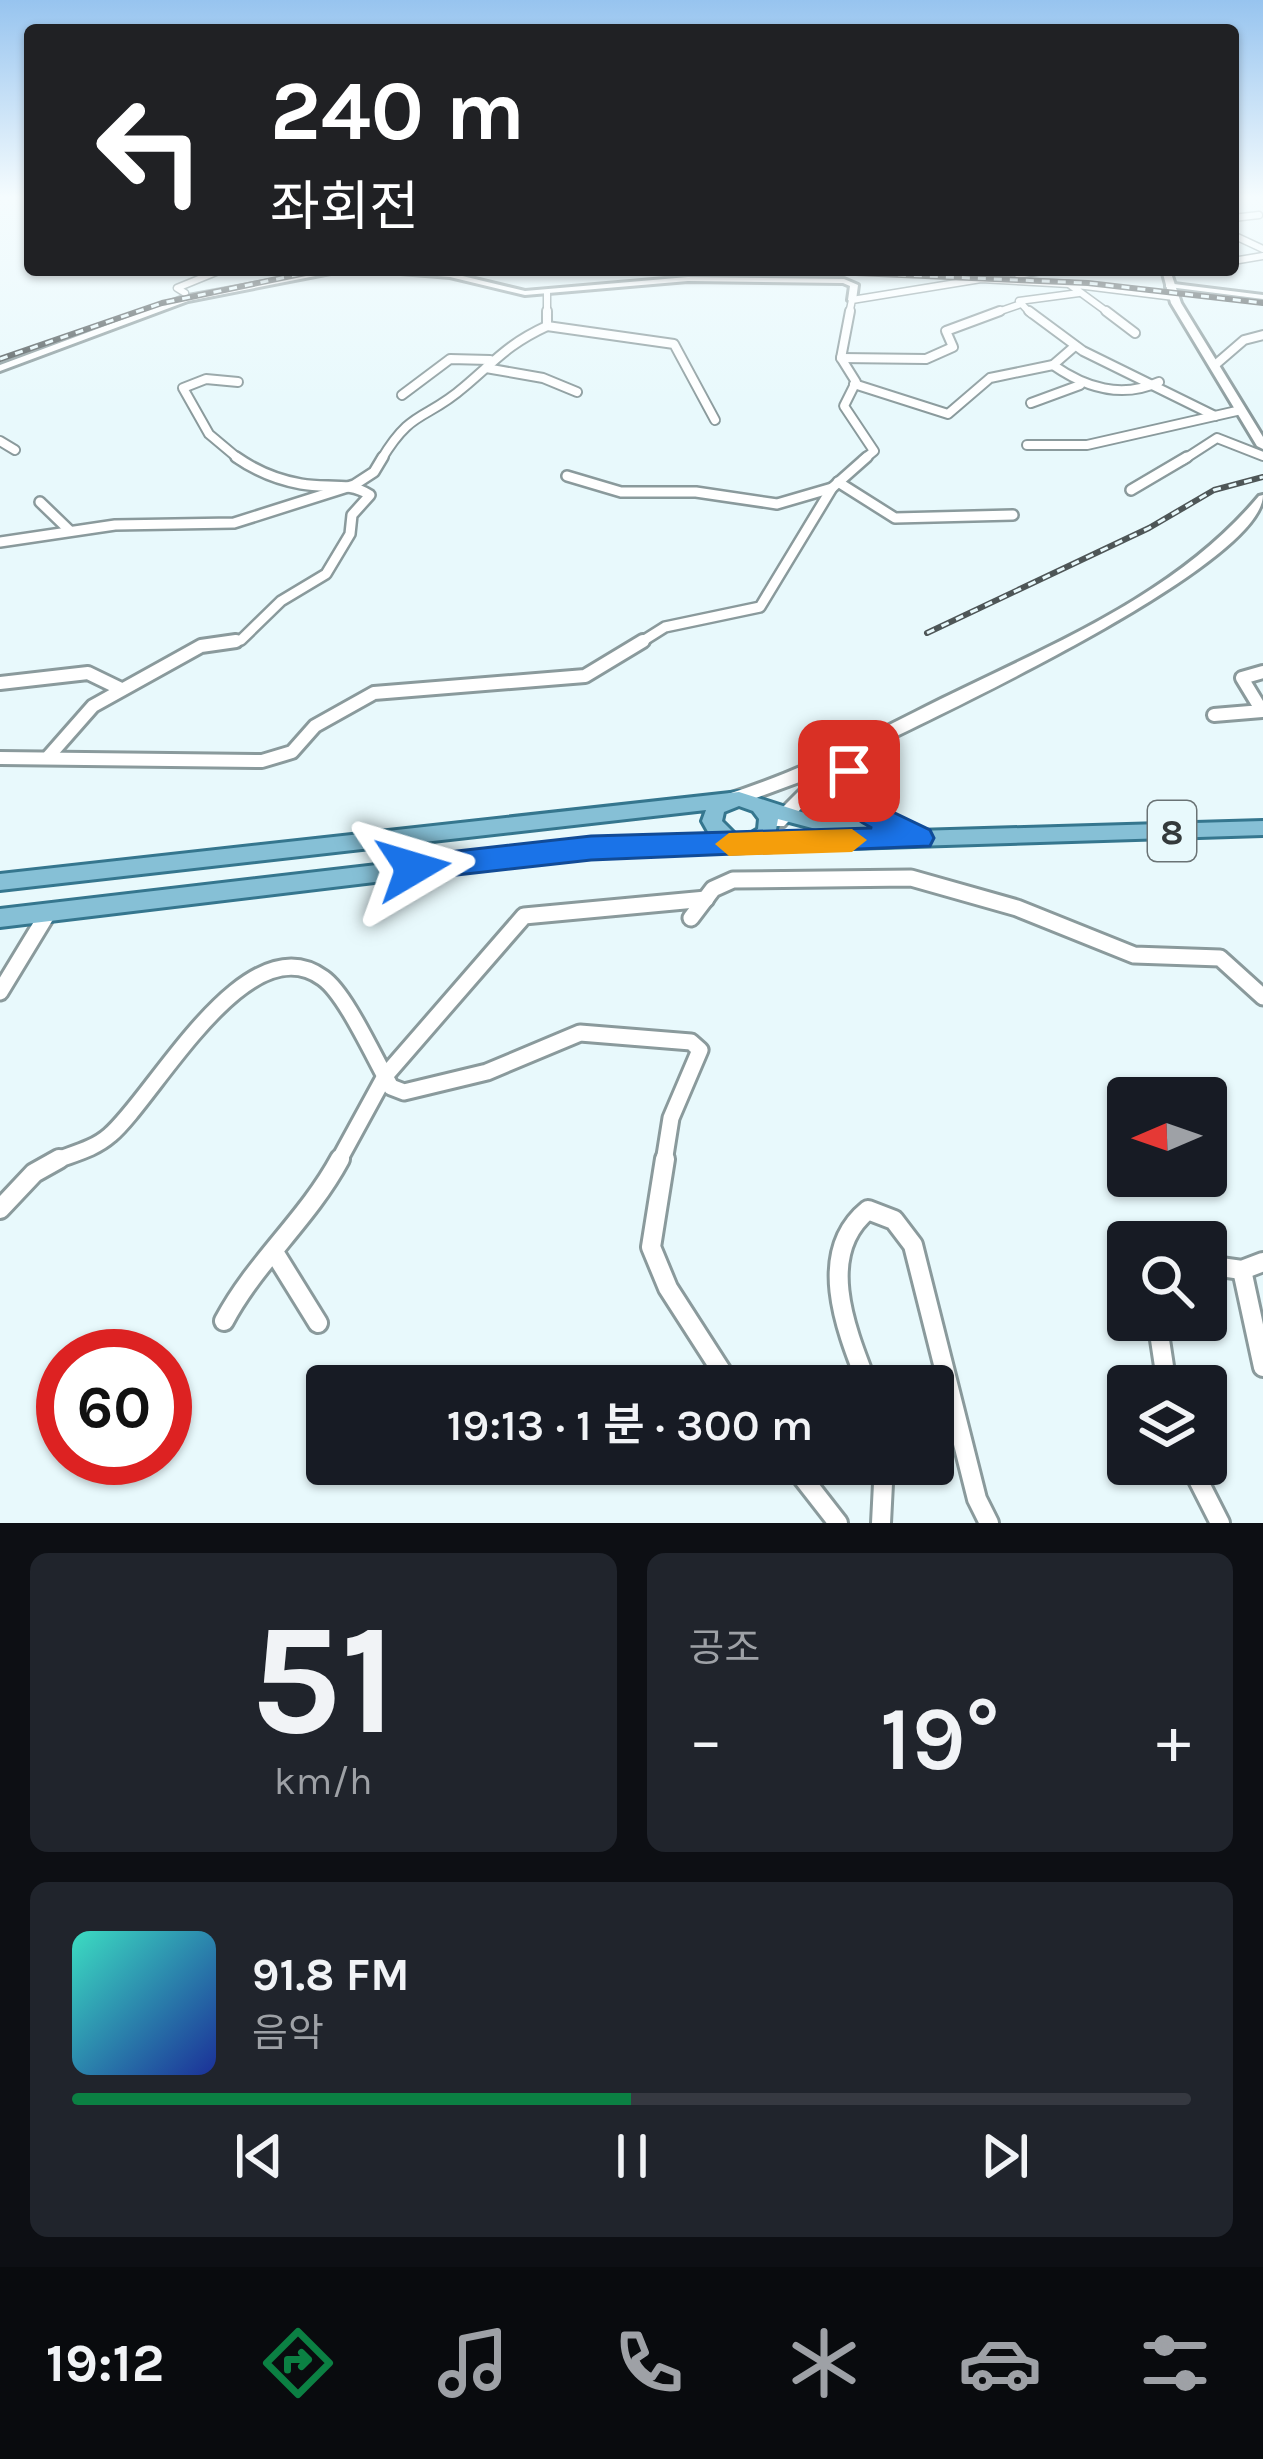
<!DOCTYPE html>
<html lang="ko">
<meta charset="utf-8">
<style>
:root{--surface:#171b24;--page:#20242c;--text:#f1f3f6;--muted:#9ea1a6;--line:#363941;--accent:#0b8043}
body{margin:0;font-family:Karla,"Noto Sans KR",sans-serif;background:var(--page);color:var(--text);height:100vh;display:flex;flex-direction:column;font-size:45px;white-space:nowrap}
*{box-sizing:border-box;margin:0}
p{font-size:39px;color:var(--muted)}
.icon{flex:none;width:66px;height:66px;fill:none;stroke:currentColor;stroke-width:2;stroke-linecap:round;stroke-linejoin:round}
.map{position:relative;height:1523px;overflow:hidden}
.sheet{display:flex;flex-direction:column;gap:30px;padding:30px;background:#0d0f14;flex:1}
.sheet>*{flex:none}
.banner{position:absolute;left:24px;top:24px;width:1215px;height:252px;border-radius:12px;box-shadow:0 3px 9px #0004;background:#202124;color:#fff;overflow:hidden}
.needle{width:78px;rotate:268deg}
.buttons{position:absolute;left:1107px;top:1077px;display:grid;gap:24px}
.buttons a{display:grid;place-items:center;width:120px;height:120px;border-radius:12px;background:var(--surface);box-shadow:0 3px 9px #0004;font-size:60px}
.speed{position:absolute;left:36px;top:1329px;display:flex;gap:24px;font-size:60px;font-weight:700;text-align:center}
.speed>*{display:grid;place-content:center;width:156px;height:156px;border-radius:50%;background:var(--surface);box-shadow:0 3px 9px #0004;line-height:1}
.speed .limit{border:18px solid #d22;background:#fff;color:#111}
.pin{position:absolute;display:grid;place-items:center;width:102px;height:102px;color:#fff;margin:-51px;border-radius:24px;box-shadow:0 6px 18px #0006}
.me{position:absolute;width:132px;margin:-66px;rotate:83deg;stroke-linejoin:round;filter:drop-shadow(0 0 9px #0008)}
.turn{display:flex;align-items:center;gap:42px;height:252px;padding:0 48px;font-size:54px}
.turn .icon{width:156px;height:156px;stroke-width:2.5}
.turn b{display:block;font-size:84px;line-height:102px}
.big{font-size:90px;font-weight:600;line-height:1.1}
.sheet .widget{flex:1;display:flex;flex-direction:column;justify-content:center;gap:18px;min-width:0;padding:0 42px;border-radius:18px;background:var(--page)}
.sheet .dial{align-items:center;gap:0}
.dial b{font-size:156px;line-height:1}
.song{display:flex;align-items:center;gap:36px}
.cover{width:144px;height:144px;border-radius:18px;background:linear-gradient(135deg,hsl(170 70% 55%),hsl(230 70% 35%))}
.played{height:12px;border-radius:6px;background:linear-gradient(90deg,var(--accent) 50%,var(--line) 50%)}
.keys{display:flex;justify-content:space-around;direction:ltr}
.heat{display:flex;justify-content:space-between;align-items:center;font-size:66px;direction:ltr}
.sheet .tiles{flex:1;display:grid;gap:30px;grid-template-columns:1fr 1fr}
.widget:last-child{grid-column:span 2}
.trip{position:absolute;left:306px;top:1365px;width:648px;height:120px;border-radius:12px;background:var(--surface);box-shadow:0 3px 9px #0004;font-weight:600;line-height:120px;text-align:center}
.dock{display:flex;height:192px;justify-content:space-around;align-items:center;background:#090b0e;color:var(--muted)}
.dock .icon{width:84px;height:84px}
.dock .active{color:var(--accent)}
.dock b{font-size:54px;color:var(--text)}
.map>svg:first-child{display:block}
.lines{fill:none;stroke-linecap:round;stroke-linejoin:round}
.minor-far5-casing{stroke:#8a9a9c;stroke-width:9}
.minor-far4-casing{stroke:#8a9a9c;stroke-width:12}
.minor-far3-casing{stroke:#8a9a9c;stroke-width:14}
.minor-far2-casing{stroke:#8a9a9c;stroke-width:18}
.minor-far1-casing{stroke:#8a9a9c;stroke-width:21}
.minor-casing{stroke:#8a9a9c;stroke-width:24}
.tertiary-casing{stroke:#8a9a9c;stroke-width:6}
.secondary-casing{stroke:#8a9a9c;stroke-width:6}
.primary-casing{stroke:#35768e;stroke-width:6}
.minor-far5{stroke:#fff;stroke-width:6}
.minor-far4{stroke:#fff;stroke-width:8}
.minor-far3{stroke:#fff;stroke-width:9}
.minor-far2{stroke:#fff;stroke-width:12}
.minor-far1{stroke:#fff;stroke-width:15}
.minor{stroke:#fff;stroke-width:18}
.tertiary{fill:#fff;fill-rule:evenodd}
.secondary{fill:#fff;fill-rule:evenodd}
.primary{fill:#86c0d6;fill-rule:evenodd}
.rail-casing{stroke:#4e5657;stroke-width:6}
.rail{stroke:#e8f9fc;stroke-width:3;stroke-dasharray:8;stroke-linecap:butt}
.route{fill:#1a73e8;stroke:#114b97;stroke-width:3}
.slow{fill:#f59e0b}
.labels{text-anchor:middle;stroke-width:9;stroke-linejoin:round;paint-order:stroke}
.shield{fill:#e8f9fc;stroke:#6a7375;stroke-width:3}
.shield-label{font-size:36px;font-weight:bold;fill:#343a3b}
</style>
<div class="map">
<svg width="1263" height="1523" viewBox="0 0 1263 1523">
<rect width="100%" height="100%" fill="#e8f9fc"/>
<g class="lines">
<defs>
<g id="minor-far5">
<polyline points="1233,218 1259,215"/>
<polyline points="1233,235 1263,249"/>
<polyline points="1233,261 1263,256"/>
<polyline points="1166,273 1184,270"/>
<polyline points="1018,275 1047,270"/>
<polyline points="185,293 177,288 221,270"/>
<polyline points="547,293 547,314"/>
<polyline points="849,314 852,300 981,279 1069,284"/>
<polyline points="992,314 1021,304"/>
<polyline points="1031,314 1019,301 1079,293"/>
<polyline points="1110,314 1069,284 1174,297"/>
</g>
<g id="minor-far4">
<polyline points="850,311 841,358 856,382 844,406 874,451 863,460"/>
<polyline points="1029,311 1083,351 1215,416"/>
<polyline points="1106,311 1135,333"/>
<polyline points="547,326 674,344 715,420"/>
<polyline points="841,358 926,359 953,347 946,331 1000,311"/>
<path d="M 1053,365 C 1086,388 1121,399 1159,382"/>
<polyline points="1215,365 1244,340 1263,335"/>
<polyline points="486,368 543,378 577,392"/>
<polyline points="238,382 206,379 183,388 209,434 240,460"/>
<polyline points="854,384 948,414 990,378 1053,365 1075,346"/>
<polyline points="402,395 450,359 490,360"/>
<polyline points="1031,403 1080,385"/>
<polyline points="0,441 15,450"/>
<polyline points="1027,445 1087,445 1241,410"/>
<path d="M 381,460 C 412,408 425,421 464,387 C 496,360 508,344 547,326 L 547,311"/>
<polyline points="1183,460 1217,438 1263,456"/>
</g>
<g id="minor-far3">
<polyline points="567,476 621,492 696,492 777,504 832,488"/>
<polyline points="838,482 895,518 1013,515"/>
<polyline points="1131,490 1187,457"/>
<polyline points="40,502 69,530"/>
<polyline points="0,542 115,525 234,523 354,485 374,472 383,457"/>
<path d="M 216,644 L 241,640 L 281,601 L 326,574 L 350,534 L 352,515 L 370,495 C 348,481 327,489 301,484 C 278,480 256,471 236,457"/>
<polyline points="638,644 665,627 760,607 832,488 867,457"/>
</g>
<g id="minor-far2">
<polyline points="0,683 88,673 121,689"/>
<polyline points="1214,715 1262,711 1242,678 1263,672"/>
<polyline points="49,756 93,706 201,646 236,641"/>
<polyline points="0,758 262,761 292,752 315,726 374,693 585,676 643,641"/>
</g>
<g id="minor-far1">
<polyline points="691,918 713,889 733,880 911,878 1017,908 1134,955 1220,958 1263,997"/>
<polyline points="0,992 48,913"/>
<path d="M 52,1162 C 71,1154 93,1150 110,1135 C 154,1098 246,922 323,978 C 346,994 375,1060 391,1087 L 404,1092 L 487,1072 L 580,1033 L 691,1042 L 700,1050 L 671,1118 L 664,1162"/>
<polyline points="338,1162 385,1076 524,916 706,899"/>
</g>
<g id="minor">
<polyline points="665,1159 651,1247 668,1288 731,1386"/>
<polyline points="0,1209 34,1173 59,1159"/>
<polyline points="274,1252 318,1323"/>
<polyline points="1206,1265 1242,1270 1263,1262"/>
<polyline points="1242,1270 1263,1367"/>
<polyline points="1157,1320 1167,1386"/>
<path d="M 224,1321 C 256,1261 307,1220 340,1159"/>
<path d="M 868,1386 C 847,1332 814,1254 868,1210 L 894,1220 L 913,1245 L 977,1499 L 989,1523"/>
<polyline points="792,1464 838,1523"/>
<polyline points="1190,1464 1220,1523"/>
<polyline points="881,1523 884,1464"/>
</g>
<g id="tertiary">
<polygon points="329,270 346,270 188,301 0,371 0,365 183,297"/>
<polygon points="384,270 450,273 525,291 688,277 844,279 858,285 856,300 852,302 848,300 850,286 843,283 688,281 525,295 450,277 388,272"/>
<polygon points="915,270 955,270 985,274 981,276 919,272"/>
<polygon points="1166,283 1263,295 1263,299 1169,287 1166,287"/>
</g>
<g id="secondary">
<polygon points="1162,270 1170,270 1181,303 1263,437 1263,449 1257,446 1171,303"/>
<path d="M 1263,495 C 1263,565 936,716 870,749 C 845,804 878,817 925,833 L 928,838 L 925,843 L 919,845 C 876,831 830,815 849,760 L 784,826 L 772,826 L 769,821 L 813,777 L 737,805 L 725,805 L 722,800 L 725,795 C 802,771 871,734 943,698 C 1055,643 1177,594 1259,496 Z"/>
</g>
<path id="primary" d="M 739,792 L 817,817 L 873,823 L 880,826 L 882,832 L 1263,821 L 1263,835 L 591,856 L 0,927 L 0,909 L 591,840 L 711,837 L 702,821 L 706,810 L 0,890 L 0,874 ZM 739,806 L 753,811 L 759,819 L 758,829 L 748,835 L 736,835 L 722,821 L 724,812 ZM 778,819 L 831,833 L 775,835 Z"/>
</defs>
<use href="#minor-far5" class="minor-far5-casing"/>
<use href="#minor-far4" class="minor-far4-casing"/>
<use href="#minor-far3" class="minor-far3-casing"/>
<use href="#minor-far2" class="minor-far2-casing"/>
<use href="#minor-far1" class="minor-far1-casing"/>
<use href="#minor" class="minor-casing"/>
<use href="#tertiary" class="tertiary-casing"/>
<use href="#secondary" class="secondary-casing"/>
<use href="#primary" class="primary-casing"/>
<use href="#minor-far5" class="minor-far5"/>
<use href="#minor-far4" class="minor-far4"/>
<use href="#minor-far3" class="minor-far3"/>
<use href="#minor-far2" class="minor-far2"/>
<use href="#minor-far1" class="minor-far1"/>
<use href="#minor" class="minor"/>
<use href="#tertiary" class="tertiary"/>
<use href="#secondary" class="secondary"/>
<use href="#primary" class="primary"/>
<defs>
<g id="rail">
<polyline points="786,270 1088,283 1263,303"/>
<polyline points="0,359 162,303 320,270"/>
<polyline points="927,633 1149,528 1214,490 1263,477"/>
</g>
</defs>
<use href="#rail" class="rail-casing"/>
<use href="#rail" class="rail"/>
</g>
<linearGradient id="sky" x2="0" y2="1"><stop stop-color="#97c4ef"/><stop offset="0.48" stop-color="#f5fcfe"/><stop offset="1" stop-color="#f5fcfe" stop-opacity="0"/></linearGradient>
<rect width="1263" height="410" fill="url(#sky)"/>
<path class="route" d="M 849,761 L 859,764 L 874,803 L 930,830 L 934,838 L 930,846 L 591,860 L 413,880 L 398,868 L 413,856 L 591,836 L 872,828 C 845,815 839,800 836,771 Z"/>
<polygon class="slow" points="852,829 867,840 852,852 729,856 715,844 729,833"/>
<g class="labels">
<rect class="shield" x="1148" y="801" width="48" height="60" rx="9"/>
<g class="shield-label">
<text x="1172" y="844">8</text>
</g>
</g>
</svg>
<div class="buttons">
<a><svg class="needle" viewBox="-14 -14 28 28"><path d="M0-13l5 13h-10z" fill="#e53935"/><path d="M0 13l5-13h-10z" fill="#9ea1a6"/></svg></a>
<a><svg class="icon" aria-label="search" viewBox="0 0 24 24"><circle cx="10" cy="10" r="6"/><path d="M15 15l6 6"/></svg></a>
<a><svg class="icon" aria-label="layers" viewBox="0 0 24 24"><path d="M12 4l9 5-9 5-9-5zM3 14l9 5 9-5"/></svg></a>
</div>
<div class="speed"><div class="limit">60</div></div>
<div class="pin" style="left:849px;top:771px;background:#d93025"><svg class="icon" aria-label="arrive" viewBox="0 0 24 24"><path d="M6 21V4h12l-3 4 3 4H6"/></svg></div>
<svg class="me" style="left:413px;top:868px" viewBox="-20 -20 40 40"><path d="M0-17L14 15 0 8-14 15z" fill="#1a73e8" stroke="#fff" stroke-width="4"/></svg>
<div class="trip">19:13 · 1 분 · 300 m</div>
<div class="banner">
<div class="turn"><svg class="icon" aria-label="left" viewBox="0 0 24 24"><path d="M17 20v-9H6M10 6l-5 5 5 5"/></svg><div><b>240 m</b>좌회전</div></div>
</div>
</div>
<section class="sheet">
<div class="tiles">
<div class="widget dial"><b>51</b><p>km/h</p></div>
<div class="widget"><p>공조</p>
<div class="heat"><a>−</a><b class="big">19°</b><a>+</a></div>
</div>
<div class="widget">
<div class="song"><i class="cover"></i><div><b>91.8 FM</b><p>음악</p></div></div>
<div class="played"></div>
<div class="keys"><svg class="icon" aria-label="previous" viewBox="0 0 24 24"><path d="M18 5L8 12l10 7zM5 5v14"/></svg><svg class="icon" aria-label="pause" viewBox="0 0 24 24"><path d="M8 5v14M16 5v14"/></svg><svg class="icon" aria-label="next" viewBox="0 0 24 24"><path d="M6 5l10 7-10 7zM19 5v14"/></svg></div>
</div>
</div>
</section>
<nav class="dock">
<b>19:12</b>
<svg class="icon active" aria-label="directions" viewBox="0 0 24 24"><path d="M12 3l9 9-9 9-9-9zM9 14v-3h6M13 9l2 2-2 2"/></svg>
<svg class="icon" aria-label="music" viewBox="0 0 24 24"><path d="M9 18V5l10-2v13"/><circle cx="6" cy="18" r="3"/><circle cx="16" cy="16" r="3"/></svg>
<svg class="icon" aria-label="phone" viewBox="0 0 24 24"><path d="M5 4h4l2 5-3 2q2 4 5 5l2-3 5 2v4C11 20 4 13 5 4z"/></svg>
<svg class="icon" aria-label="climate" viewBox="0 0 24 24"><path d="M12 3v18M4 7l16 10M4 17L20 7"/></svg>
<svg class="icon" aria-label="car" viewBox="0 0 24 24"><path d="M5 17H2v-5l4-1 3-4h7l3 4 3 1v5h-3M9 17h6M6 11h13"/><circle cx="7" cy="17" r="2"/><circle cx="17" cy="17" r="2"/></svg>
<svg class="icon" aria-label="filters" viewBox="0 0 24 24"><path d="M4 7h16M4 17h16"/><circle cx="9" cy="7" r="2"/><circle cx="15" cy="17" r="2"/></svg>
</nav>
